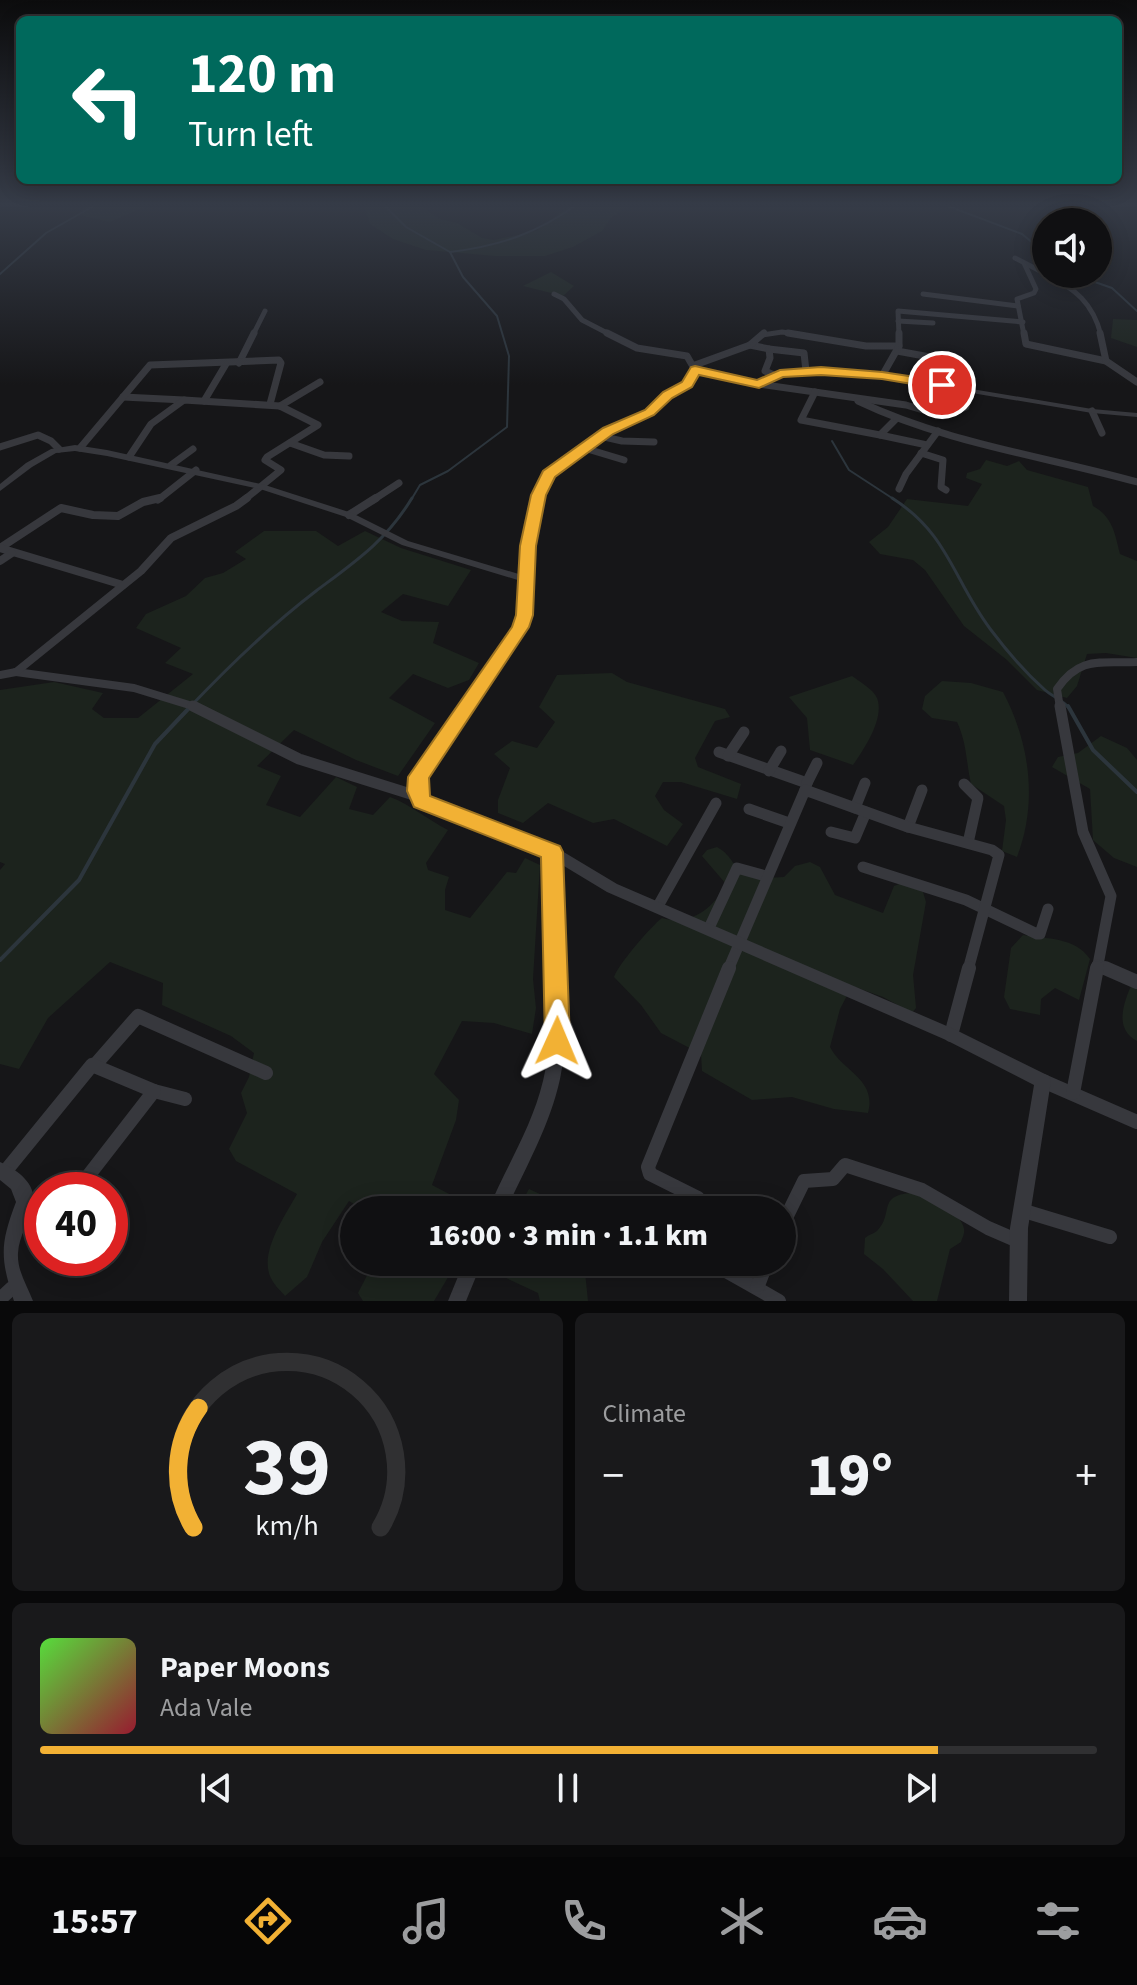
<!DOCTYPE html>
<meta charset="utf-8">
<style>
:root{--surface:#101012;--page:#19191b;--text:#f1f3f6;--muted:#9c9d9f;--line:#303032;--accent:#f2b134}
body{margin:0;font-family:"Source Sans 3",sans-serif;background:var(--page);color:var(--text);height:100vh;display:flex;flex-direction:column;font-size:30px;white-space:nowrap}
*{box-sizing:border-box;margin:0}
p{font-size:26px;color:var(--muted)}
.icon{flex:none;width:44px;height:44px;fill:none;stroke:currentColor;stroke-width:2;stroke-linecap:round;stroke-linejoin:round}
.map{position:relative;height:1301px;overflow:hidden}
.side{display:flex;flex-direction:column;gap:12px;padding:12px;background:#09090a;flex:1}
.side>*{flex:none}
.hud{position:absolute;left:16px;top:16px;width:1106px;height:168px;border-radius:12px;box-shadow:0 4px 20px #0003,0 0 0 2px var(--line);background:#00695c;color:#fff;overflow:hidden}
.buttons{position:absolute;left:1032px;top:208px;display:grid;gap:16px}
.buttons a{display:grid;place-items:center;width:80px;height:80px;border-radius:50%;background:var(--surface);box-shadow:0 4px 20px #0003,0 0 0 2px var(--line);font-size:40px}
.speed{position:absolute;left:24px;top:1172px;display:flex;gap:16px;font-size:40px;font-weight:700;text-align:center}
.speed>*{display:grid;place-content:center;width:104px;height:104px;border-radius:50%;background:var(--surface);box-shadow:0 4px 20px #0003,0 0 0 2px var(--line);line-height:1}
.speed .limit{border:12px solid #d22;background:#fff;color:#111}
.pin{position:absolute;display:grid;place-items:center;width:68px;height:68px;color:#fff;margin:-34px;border:4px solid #fff;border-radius:50%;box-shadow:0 2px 8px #0007}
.me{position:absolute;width:88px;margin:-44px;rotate:1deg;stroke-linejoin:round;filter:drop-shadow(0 0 6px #0008)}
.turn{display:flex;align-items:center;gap:28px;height:168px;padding:0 40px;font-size:36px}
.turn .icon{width:104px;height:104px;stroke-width:2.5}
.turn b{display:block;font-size:56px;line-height:68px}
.big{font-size:60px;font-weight:800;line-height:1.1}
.side .card{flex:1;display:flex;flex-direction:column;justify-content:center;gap:12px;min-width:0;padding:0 28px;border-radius:12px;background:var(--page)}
.side .dial{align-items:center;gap:0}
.dial svg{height:208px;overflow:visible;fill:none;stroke:var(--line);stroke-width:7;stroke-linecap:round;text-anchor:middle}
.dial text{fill:var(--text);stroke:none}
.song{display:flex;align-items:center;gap:24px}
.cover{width:96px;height:96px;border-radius:12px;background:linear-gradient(135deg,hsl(110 70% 55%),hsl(350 70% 35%))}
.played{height:8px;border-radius:4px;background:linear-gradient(90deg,var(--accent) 85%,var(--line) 85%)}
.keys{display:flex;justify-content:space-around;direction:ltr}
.heat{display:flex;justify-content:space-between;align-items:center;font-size:44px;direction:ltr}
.side .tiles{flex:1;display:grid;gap:12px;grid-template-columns:1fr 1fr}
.card:last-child{grid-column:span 2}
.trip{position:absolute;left:340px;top:1196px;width:456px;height:80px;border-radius:40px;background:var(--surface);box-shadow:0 4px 20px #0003,0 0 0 2px var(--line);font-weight:800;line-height:80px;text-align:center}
.menu{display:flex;height:128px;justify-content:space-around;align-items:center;background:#060607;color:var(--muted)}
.menu .icon{width:56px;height:56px}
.menu .on{color:var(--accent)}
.menu b{font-size:36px;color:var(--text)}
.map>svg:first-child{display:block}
.green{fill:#1c231d}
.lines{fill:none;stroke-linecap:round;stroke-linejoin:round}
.stream-far2{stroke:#2c353c;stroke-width:2}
.stream-far1{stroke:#2c353c;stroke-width:3}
.stream{stroke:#2c353c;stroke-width:4}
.minor-far4{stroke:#37383d;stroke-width:5}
.minor-far3{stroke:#37383d;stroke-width:7}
.minor-far2{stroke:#37383d;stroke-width:8}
.minor-far1{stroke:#37383d;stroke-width:11}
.minor{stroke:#37383d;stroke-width:14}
.tertiary{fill:#37383d;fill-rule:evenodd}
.route{fill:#f2b134;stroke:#9d7322;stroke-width:2}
</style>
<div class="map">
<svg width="1137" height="1301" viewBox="0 0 1137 1301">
<rect width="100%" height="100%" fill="#161618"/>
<g class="green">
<polygon points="91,203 154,203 110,222 83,216 82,210"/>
<polygon points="363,203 417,203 440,219 457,223 482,238 494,240 536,231 573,203 634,203 612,217 602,231 573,247 545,256 495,256 426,250 393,239 370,224"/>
<polygon points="551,272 574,286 563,296 523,286"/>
<polygon points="1113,319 1137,320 1137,347 1111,338"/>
<path d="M 986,460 L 1007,466 L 1019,461 L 1027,470 L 1088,487 L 1093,506 C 1113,517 1115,534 1120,554 L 1137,561 L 1137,658 L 1106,653 L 1087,654 L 1077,686 L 1067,698 L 1037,690 L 1007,660 L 964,626 L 925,570 L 913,560 L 880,554 L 869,542 L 888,527 L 907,499 L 968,506 L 982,484 L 966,478 L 967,473 L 980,469 Z"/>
<path d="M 264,531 L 316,531 L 338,546 L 365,531 L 401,548 L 471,570 L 448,606 L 403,594 L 381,612 L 402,621 L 439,622 L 433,643 L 479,663 L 469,680 L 448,688 L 413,674 L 389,698 L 435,723 L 398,776 L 356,760 L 294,730 L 257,766 L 281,776 L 266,805 L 300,817 L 336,777 L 357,787 L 349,809 L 373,815 L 390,797 C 410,804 428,820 448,830 L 426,863 L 428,870 L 449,877 L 445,890 L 445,910 L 470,918 L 507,872 L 516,873 L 525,858 L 540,865 L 533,979 L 536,1008 L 532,1034 L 494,1023 L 462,1021 L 434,1074 L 459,1100 L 456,1120 L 432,1185 L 455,1197 L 457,1210 L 364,1210 L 349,1201 L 322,1242 L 307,1277 L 285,1296 C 281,1291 275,1286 272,1280 C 257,1255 285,1216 297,1194 L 236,1161 L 229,1149 L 247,1113 L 241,1093 L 249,1077 L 254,1053 L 231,1036 L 162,1005 L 163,983 L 110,962 L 48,1018 L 19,1069 L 0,1064 L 0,870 L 5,864 L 0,862 L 0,690 L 54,682 L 103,693 L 92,709 L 104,718 L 138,718 L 193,674 L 165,663 L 181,648 L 136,628 L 146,614 L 186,596 L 205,578 L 223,573 L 246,559 L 235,552 Z"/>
<polygon points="612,673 627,682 725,709 730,717 715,721 695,758 698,767 741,784 737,799 681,782 663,782 655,796 664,810 683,824 667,846 614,819 593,823 548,803 523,823 498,813 498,800 510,768 494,754 512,741 537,748 555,722 539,707 557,675"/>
<path d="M 852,676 C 860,682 873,689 877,698 C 885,718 864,749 853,765 L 810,750 L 807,718 L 789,697 Z"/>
<path d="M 942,681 L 971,683 L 1003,692 C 1030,743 1038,803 1017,857 L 1002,851 L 1006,820 L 1004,806 L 971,784 C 966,762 967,743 957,722 L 932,718 L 922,709 L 925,696 Z"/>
<polygon points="1101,736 1127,748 1137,760 1137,867 1114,858 1093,840 1090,789 1052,767 1058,757 1078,753"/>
<path d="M 717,847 C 726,852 729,857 735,865 C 749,881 766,878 784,877 L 795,866 L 810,862 L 820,867 L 835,895 L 883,913 L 894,886 L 902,883 L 923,892 L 926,902 L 913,975 L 916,1008 L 912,1013 L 883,997 L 852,986 L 840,1009 L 830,1047 C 843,1072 877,1079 868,1113 L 834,1109 L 792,1097 L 752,1100 L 702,1071 L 701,1054 L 661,1033 L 641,1005 L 614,977 C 618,965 651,926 662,918 C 691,926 713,909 726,884 L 702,856 L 707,850 Z"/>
<path d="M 1023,935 C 1047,939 1075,937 1090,959 L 1079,1000 L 1055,988 L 1041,999 L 1040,1015 L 1010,1009 L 1004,997 L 1011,948 Z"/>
<path d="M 1133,981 L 1137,982 L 1137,1041 C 1113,1028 1124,1002 1133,981 Z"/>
<polygon points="529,1189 566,1206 567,1210 517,1210"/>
<path d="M 910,1193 C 925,1196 962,1211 964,1229 C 965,1234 962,1238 961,1242 L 950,1249 L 937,1301 L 913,1301 L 883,1269 L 864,1254 L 865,1238 C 868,1235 873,1234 877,1231 C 894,1214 877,1196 910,1193 Z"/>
<polygon points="374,1262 457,1262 434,1301 363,1301 358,1293"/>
<polygon points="472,1262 584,1262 588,1301 540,1301 538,1293"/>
</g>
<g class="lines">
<g class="stream-far2">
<polyline points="382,203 406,227 450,252 463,277 497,316 509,356 507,427 448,471 420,485 411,500"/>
<polyline points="940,203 1022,234 1046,254"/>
<path d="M 450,252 C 500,246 538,233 579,203"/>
<polyline points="0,274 46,233 99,203"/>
<polyline points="1072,274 1112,288 1137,311"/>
<polyline points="832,441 849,470 895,500"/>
</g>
<g class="stream-far1">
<path d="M 892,498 C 949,534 953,580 991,630 C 1006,650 1026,673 1045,690 C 1052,696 1062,700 1069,708"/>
<path d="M 189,708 C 229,666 270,626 316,591 C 356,561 386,541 412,498"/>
</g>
<g class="stream">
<polyline points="1068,706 1093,750 1137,792"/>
<polyline points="0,960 79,880 155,744 191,706"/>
</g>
<g class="minor-far4">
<polyline points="1015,258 1046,274"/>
<polyline points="1024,263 1036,289 1034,293 1017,299 1024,335"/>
<path d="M 1047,274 C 1075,289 1093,303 1101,335"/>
<polyline points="554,294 564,299 582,320 611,335"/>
<polyline points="923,294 1018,306"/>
<polyline points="898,321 933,323"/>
<polyline points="253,335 265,311"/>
<polyline points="762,335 782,332 804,335"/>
<polyline points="899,335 898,311 1023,322"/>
</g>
<g class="minor-far3">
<polyline points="607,333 637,348 687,356 695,370"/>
<polyline points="788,333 866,346 899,346"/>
<polyline points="1024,333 1026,344 1106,361 1137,382"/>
<polyline points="1100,333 1106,361"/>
<polyline points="750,345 769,349 770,358 765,371 776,376"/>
<polyline points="769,349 804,353 806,371"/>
<polyline points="897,351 952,361 942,385"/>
<polyline points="239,363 254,333"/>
<polyline points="695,365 750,345 764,333"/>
<polyline points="882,376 899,346 899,333"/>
<polyline points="759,384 906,405 943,416 966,407 969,390"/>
<polyline points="815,392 801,420 880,435 896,419"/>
<polyline points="123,397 184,400"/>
<polyline points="204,401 226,364"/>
<path d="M 858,401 C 946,443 1044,456 1137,482"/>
<polyline points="280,406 320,382"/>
<polyline points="1092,411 1102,433"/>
<polyline points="880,435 927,445"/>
<polyline points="600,436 622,441 654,442"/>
<polyline points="290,443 324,455 349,456"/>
<polyline points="0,447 38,435 51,441 59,449"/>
<polyline points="80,448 150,365 279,360 281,363 270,404"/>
<polyline points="584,448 624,460"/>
<polyline points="921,453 943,460 941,487 946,490"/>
<polyline points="129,457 151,424 184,400 280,406 318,425 267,457 265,460 281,470 244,500"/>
<polyline points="171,465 193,449"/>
<polyline points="899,489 906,474 938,431"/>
<polyline points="158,500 196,470"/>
<polyline points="373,500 399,483"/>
</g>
<g class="minor-far2">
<polyline points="349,515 376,498"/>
<polyline points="0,548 61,508 93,515 118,516 143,502 160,498"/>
<polyline points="0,548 123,585"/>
<polyline points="0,561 12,553"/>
<polyline points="16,672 134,688 199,708"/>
<polyline points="0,675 16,672 141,571 171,538 236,506 247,498"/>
<path d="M 1060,708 L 1057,689 C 1080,655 1101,664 1137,662"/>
</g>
<g class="minor-far1">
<polyline points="193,706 299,759 417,796"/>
<polyline points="1060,706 1083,832 1111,896 1097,970"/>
<polyline points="719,752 807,783 805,790"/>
<polyline points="728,756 744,732"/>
<polyline points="769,771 781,751"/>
<polyline points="807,783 817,763"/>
<polyline points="964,784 978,798 968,843"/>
<polyline points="855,808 865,783"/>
<polyline points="749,809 789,823"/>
<polyline points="908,827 922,790"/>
<polyline points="831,832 855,838 866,812"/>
<polyline points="863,867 966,900 1037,934 1040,934 1048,909"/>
<polyline points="658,906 716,803"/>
<polyline points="709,928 737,868 766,876"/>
<polyline points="1097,965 1110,970"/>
<polyline points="728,970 805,790 908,827 992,850 999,855 968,970"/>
</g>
<g class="minor">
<polyline points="1105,968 1137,982"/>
<polyline points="951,1035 969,968"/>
<polyline points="95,1065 138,1016 266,1073"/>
<polyline points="1043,1081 1137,1122"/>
<polyline points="154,1091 185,1099"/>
<polyline points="1073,1093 1097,968"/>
<polyline points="4,1173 92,1065 154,1091 85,1180 46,1190"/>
<polyline points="705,1210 698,1198 650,1174 648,1167 729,968"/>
<polyline points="1021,1210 1110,1237"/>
<polyline points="782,1226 804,1181 833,1179 845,1165 922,1190 988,1228 1018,1241"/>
<polyline points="710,1262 779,1301"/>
<polyline points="757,1288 767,1262"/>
<polyline points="0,1299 12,1288"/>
</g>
<g class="tertiary">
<path d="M 692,368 L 758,381 L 777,372 L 801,369 L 882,374 L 1092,409 L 1137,413 L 1137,417 L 1092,413 L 882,378 L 801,373 L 782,376 L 759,386 L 697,373 L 690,386 L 670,397 L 653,415 L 611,433 L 552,475 L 543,495 L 533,546 L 530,615 L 526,627 L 425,778 L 424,789 L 427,798 L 557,848 L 617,884 L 956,1030 L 1049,1076 L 1051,1081 L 1028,1228 L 1027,1301 L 1009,1301 L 1010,1228 L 1034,1085 L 946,1040 L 607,892 L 559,863 C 561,934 575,1008 560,1079 C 550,1125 526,1167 506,1210 L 488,1210 C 506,1167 532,1127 543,1081 C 561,1007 547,929 545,855 L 417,804 C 411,794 409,785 415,774 L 516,627 L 520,615 L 521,581 L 402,545 L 346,517 L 260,489 L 107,456 L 75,451 L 56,453 L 32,467 L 0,491 L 0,484 L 26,463 L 51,449 L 75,445 L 107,450 L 265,485 L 352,513 L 408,541 L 522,575 L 523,546 L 533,495 L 545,472 L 605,429 L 647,411 L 664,393 L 684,382 Z"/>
<path d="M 0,1162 C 16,1169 37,1183 33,1204 C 30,1221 19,1235 18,1253 C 17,1271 27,1285 33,1301 L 14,1301 C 0,1258 0,1244 16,1202 L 11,1189 L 0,1180 Z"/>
<polygon points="464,1262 482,1262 466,1301 448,1301"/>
</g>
</g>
<linearGradient id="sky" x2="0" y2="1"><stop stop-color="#0c0c0d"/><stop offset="0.53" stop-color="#363c48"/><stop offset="1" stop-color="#363c48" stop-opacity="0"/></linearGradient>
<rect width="1137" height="385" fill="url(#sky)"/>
<polygon class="route" points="695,366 757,380 780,370 821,367 882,372 942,381 949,385 942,389 882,379 821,375 783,377 759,388 699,375 692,387 672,398 654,415 613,434 555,477 546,495 536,546 533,615 529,627 429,778 430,796 560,846 563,852 570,1041 566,1050 557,1053 548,1050 545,1041 541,857 414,807 407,791 408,777 512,627 516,615 520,546 531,495 543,471 603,428 645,410 663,392 682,382 691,367"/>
</svg>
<div class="buttons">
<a><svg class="icon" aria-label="sound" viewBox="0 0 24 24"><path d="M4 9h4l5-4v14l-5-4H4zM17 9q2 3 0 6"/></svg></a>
</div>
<div class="speed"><div class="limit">40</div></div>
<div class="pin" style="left:942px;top:385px;background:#d93025"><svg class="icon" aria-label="arrive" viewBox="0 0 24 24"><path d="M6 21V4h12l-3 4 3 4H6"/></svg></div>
<svg class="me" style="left:557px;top:1041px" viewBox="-20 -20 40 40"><path d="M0-17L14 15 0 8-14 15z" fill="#f2b134" stroke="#fff" stroke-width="4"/></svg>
<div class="trip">16:00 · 3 min · 1.1 km</div>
<div class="hud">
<div class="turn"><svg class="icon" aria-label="left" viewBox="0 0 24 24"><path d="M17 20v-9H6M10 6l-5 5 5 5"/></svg><div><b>120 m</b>Turn left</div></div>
</div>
</div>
<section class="side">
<div class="tiles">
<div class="card dial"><svg viewBox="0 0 100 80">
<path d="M14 69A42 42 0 1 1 86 69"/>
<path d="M14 69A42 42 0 0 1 16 23" stroke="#f2b134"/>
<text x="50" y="56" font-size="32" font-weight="700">39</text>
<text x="50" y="72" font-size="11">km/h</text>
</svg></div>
<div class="card"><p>Climate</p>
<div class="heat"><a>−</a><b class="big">19°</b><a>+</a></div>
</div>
<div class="card">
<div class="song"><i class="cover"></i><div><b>Paper Moons</b><p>Ada Vale</p></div></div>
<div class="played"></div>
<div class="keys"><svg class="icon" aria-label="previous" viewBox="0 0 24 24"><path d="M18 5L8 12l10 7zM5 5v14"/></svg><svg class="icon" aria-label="pause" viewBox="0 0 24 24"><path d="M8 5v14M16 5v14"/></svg><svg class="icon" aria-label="next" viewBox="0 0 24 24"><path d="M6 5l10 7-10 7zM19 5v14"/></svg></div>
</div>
</div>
</section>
<nav class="menu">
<b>15:57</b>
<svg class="icon on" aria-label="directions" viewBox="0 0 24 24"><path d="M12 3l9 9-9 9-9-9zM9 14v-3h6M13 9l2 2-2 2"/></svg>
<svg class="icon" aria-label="music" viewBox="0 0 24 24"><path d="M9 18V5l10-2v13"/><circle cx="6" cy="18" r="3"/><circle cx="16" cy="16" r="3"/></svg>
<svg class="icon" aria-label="phone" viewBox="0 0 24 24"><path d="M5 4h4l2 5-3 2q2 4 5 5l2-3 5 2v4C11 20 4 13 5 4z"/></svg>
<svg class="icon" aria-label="climate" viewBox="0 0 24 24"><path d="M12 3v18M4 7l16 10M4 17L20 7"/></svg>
<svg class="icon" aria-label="car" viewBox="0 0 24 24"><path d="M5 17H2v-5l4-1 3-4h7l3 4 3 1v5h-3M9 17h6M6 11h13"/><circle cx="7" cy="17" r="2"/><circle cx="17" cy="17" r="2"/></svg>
<svg class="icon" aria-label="filters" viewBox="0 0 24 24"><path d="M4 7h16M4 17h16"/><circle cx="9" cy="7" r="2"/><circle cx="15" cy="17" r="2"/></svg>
</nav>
